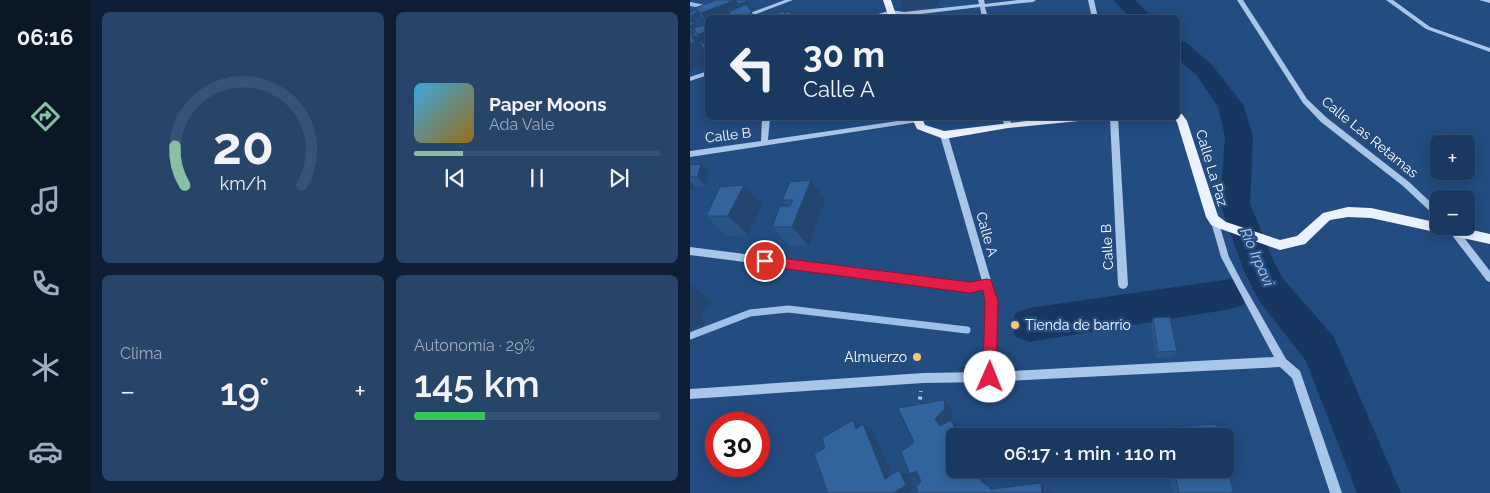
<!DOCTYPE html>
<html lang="es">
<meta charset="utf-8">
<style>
:root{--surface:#1a3960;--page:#274469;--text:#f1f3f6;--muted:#9facbd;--line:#385375;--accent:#8abfa5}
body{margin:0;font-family:Raleway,sans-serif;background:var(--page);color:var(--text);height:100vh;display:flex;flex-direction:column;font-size:19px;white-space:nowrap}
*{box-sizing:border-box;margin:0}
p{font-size:16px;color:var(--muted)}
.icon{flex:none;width:28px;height:28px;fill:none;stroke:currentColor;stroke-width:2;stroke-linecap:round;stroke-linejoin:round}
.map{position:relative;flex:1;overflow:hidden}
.panel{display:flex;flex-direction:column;gap:12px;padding:12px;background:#0e1f35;width:600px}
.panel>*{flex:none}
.top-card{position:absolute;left:15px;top:15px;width:475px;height:105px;border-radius:8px;box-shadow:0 2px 12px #0003,0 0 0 1px var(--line);background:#1a3960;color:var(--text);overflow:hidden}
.fabs{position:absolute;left:740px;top:135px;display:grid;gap:10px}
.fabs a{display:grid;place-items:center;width:45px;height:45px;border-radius:8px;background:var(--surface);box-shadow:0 2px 12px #0003,0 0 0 1px var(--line);font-size:25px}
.speed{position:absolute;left:15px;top:412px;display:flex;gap:10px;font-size:25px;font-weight:700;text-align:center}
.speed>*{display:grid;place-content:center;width:65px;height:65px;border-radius:50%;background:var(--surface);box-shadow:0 2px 12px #0003,0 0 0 1px var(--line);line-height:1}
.speed .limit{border:8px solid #d22;background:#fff;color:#111}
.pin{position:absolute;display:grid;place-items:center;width:42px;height:42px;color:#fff;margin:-21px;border:2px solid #fff;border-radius:50%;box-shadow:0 1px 5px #0007}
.me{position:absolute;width:55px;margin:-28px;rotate:1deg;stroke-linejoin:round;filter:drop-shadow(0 0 4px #0008)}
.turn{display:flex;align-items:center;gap:18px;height:105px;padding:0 15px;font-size:22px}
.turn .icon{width:65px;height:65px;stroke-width:2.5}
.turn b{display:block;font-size:35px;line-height:42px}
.big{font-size:38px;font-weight:600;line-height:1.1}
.panel .card{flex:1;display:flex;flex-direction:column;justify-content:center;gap:8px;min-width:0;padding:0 18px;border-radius:8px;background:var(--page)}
.panel .dial{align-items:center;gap:0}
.dial svg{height:130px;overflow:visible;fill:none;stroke:var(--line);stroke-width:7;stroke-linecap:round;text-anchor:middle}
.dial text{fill:var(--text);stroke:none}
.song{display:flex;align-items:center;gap:15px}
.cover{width:60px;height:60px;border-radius:8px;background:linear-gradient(135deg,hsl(200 70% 55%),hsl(40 70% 35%))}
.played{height:5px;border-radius:2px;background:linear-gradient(90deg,var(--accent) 20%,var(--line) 20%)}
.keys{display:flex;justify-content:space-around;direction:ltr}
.heat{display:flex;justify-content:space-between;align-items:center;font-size:28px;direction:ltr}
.charge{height:8px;border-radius:4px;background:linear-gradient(90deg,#34c759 29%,var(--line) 0)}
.panel .tiles{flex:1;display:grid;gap:12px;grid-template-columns:repeat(2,1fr)}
.trip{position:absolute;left:256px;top:428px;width:288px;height:50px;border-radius:8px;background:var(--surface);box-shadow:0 2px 12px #0003,0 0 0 1px var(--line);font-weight:600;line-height:50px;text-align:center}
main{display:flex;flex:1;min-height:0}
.menu{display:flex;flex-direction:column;width:90px;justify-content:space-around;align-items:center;background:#0a1726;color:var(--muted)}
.menu .icon{width:35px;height:35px}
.menu .on{color:var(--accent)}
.menu b{font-size:22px;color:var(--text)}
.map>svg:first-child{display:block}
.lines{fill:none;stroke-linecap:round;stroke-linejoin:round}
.stream-far1{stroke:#9dc0e8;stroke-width:4}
.stream{stroke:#9dc0e8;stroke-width:7}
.river{fill:#183760;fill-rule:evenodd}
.path{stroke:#a9c5e7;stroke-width:4;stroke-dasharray:3 4.5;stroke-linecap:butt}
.minor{fill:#a9c5e7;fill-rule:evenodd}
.major{fill:#eaf2fd;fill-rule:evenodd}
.wall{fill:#2c5587;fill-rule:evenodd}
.shaded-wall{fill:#24456e}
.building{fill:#33639d;stroke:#24456e}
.route{fill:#e11d48;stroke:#92132f}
.poi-dot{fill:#f2ca6b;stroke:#234c80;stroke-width:2}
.labels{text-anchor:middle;stroke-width:5;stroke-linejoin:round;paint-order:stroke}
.street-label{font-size:14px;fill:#fff;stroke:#234c80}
.poi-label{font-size:14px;fill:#fff;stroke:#234c80;text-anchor:start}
.water-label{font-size:15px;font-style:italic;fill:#b4cfee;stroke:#234c80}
</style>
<main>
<nav class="menu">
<b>06:16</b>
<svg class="icon on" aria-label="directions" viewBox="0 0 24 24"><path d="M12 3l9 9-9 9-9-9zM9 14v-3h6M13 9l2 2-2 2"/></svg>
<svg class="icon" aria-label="music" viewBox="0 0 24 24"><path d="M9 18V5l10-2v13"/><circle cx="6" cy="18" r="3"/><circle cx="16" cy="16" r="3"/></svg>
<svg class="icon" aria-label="phone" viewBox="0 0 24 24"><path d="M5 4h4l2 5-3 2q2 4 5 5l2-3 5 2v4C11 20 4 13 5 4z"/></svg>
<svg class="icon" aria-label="climate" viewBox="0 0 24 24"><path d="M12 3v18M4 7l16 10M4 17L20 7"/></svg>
<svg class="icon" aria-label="car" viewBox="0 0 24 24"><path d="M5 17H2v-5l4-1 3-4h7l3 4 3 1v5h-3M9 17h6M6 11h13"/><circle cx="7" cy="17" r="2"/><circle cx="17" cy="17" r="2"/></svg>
</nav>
<section class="panel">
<div class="tiles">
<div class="card dial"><svg viewBox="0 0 100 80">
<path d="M14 69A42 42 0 1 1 86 69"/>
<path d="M14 69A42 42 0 0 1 8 45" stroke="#8abfa5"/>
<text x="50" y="56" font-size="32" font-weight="700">20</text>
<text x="50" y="72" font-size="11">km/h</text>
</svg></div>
<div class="card">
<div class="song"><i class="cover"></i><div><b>Paper Moons</b><p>Ada Vale</p></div></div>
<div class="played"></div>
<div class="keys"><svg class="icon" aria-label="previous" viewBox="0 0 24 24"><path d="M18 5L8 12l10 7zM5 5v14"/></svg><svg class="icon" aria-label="pause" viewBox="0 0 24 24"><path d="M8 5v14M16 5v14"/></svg><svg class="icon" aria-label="next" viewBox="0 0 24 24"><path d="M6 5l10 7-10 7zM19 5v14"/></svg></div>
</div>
<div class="card"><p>Clima</p>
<div class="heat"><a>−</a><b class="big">19°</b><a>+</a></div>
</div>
<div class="card"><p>Autonomía · 29%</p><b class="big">145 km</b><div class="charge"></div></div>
</div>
</section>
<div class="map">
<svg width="800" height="493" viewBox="0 0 800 493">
<rect width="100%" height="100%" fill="#234c80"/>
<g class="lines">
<polyline class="stream-far1" points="0,4 15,7"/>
<polyline class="stream" points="0,336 60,313 98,309 277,330"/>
<g class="river">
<polygon points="423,0 445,0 463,18 440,18"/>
<polygon points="488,40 496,42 523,66 554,106 563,137 560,204 585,264 594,280 644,337 711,493 667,493 616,361 570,302 553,269 530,204 535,137 528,107 507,76 488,59"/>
<polygon points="541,279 553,283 558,294 553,305 541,309 339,342 326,337 321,325 326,313 339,308"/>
</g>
<polyline class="path" points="229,407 231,391"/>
<g class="minor">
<polygon points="95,0 103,0 56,18 46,18"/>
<polygon points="288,0 294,0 295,4 328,0 346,0 343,2 295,7 298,18 292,18 290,7 214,16 201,14 187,18 176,18 201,10 214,12 289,4"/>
<polygon points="398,0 404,0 408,18 402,18"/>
<polygon points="547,0 553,0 617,99 637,118 719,182 749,210 749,218 746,217 713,186 631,122 613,103"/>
<polygon points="696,0 703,0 740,27 800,48 800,52 736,29"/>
<polygon points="789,0 800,0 800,3"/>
<polygon points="18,71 18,75 0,81 0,77"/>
<polygon points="72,118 80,118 78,140 228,118 232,120 228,122 0,157 0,151 71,141"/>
<polygon points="312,118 319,118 322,125 321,127 315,127"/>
<polygon points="420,118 428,118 438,285 436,288 433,289 430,288 428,285"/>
<polygon points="251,133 257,133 258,135 307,301 304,372 584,357 531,257 521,222 522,220 528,220 539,257 552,282 596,359 610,371 652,493 640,493 602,378 590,367 299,382 233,383 0,399 0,389 233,373 294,372 297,301 294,289 280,291 0,255 0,247 280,283 292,281 250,135"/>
<polygon points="758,226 765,226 800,271 800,282 797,281 758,230"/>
</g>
<g class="major">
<polygon points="193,0 201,0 207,18 199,18"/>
<polygon points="488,113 492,114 497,121 528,216 536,222 590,240 607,236 633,213 658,207 681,208 749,223 749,226 764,226 800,234 800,244 681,218 658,217 640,220 615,244 590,250 528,228 521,225 516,217 487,122 484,118 488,118"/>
<polygon points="222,118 232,118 235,125 254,131 360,118 394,118 389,121 318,128 254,139 227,129"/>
</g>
</g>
<g class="wall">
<path d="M 26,0 L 58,0 L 60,5 L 58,6 L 65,18 L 43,18 L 40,13 L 28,18 L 18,18 L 17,22 L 11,17 L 6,18 L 5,23 L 8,27 L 18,24 L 18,64 L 0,70 L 0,14 L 8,12 L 5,8 ZM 5,29 L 6,32 L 3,33 L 1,31 L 3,31 Z"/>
<polygon points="0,165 20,172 15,186 5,186 2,191 0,191"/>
<polygon points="121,180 135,200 119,246 100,246 82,227 97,206 92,200"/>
<polygon points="72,205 58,235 37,236 16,216"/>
<polygon points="463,318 487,351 484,357 466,358 461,325"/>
<polygon points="483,427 530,436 479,436 478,435"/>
<polygon points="26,445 26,450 14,451 8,449"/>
<polygon points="478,469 535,469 540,493 483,493"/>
</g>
<g class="shaded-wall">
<polygon points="45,0 51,9 28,18 18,18 17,22 11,13"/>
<polygon points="58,0 60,5 52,8 49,4"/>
<polygon points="210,0 248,0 248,6 213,11"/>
<polygon points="8,12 11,17 6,18 5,20 6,21 5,23 8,27 3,31 0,27 0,20 3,14"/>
<polygon points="62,13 65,18 43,18 42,16 48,15"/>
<polygon points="0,30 6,37 7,35 18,31 18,48 12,41 9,42 16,51 18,57 18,64 0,70"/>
<polygon points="11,164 20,172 15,186 7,177"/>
<polygon points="121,180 135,200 119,246 102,227"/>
<polygon points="0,181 5,186 2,191 0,189"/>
<polygon points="54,185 72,205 58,235 38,216"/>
<polygon points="0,285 22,301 11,315 14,324 0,329"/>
<polygon points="254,400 261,409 263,417 254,428 250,426 245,419"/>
<polygon points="163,420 173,427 166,429"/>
<polygon points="261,420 269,428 272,436 269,436"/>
<polygon points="173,424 183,431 205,483 195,479"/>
<polygon points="285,469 288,469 298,487 291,481"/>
<polygon points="209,470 218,475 224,489 219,493 204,493"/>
<polygon points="226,471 231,480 220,474"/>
<polygon points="351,483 354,488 354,493 352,493"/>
</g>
<g class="building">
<polygon points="26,0 45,0 11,13 5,8"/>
<polygon points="45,0 57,0 58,1 49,4"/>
<polygon points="54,5 57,5 62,13 49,17 48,15 42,16 39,12"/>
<polygon points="6,10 8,12 3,14 1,17 3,17 0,20 0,14 1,12"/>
<polygon points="94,11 98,18 75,18 75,17"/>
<polygon points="99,11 104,17 98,18 95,13"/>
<polygon points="0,22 5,22 0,26"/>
<polygon points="18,24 18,31 7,35 4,28"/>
<polygon points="0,30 4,42 0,43"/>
<polygon points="6,32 8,36 6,37 3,33"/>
<polygon points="13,43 18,48 18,58 16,58 12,46 10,44"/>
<polygon points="11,164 7,177 0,177 0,165"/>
<polygon points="121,180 102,227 82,227 90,206 100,206 103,200 92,200 100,182"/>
<polygon points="54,185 38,216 16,216 30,187"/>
<polygon points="480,317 487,351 468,352 463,318"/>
<polygon points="254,400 255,408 245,419 250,426 261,420 269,436 265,436 265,469 285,469 291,481 302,489 351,483 352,493 364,493 228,493 226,487 231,481 226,471 220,474 211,452 224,442 208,408"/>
<polygon points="163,420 166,429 173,424 195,479 209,470 216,485 204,493 138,493 124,454 135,448 132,438"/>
<polygon points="527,424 530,436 485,436 483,427"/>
<polygon points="26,445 26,447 8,449 8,448"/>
<polygon points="535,457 543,491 540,493 489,493 484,469 535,469"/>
</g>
<polygon class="route" points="75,256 280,282 297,279 301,280 308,301 306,377 304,382 300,384 295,382 293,377 295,301 293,290 280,293 75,266 71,264 69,261 71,257"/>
<g class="poi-dot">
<circle cx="325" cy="325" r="5"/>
<circle cx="227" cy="357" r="5"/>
</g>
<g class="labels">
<g class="street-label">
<text transform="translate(38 135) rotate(-7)" y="5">Calle B</text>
<text transform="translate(680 137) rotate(39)" y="5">Calle Las Retamas</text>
<text transform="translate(522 168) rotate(73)" y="5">Calle La Paz</text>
<text transform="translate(297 234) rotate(74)" y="5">Calle A</text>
<text transform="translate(417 247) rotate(-93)" y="5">Calle B</text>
</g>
<g class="poi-label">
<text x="335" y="330">Tienda de barrio</text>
<text x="217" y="362" text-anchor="end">Almuerzo</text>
</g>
<g class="water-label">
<text transform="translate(567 257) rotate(66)" y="5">Río Irpavi</text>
</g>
</g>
</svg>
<div class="fabs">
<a>+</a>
<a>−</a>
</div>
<div class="speed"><div class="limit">30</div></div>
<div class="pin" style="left:75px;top:261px;background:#d93025"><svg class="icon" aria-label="arrive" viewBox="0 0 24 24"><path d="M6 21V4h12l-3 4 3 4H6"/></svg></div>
<svg class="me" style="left:300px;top:377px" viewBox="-20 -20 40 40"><circle r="19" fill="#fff"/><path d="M0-13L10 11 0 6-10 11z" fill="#e11d48"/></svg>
<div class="trip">06:17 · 1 min · 110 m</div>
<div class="top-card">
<div class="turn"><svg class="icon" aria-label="left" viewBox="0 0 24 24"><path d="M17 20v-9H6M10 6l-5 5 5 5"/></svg><div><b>30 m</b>Calle A</div></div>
</div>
</div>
</main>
